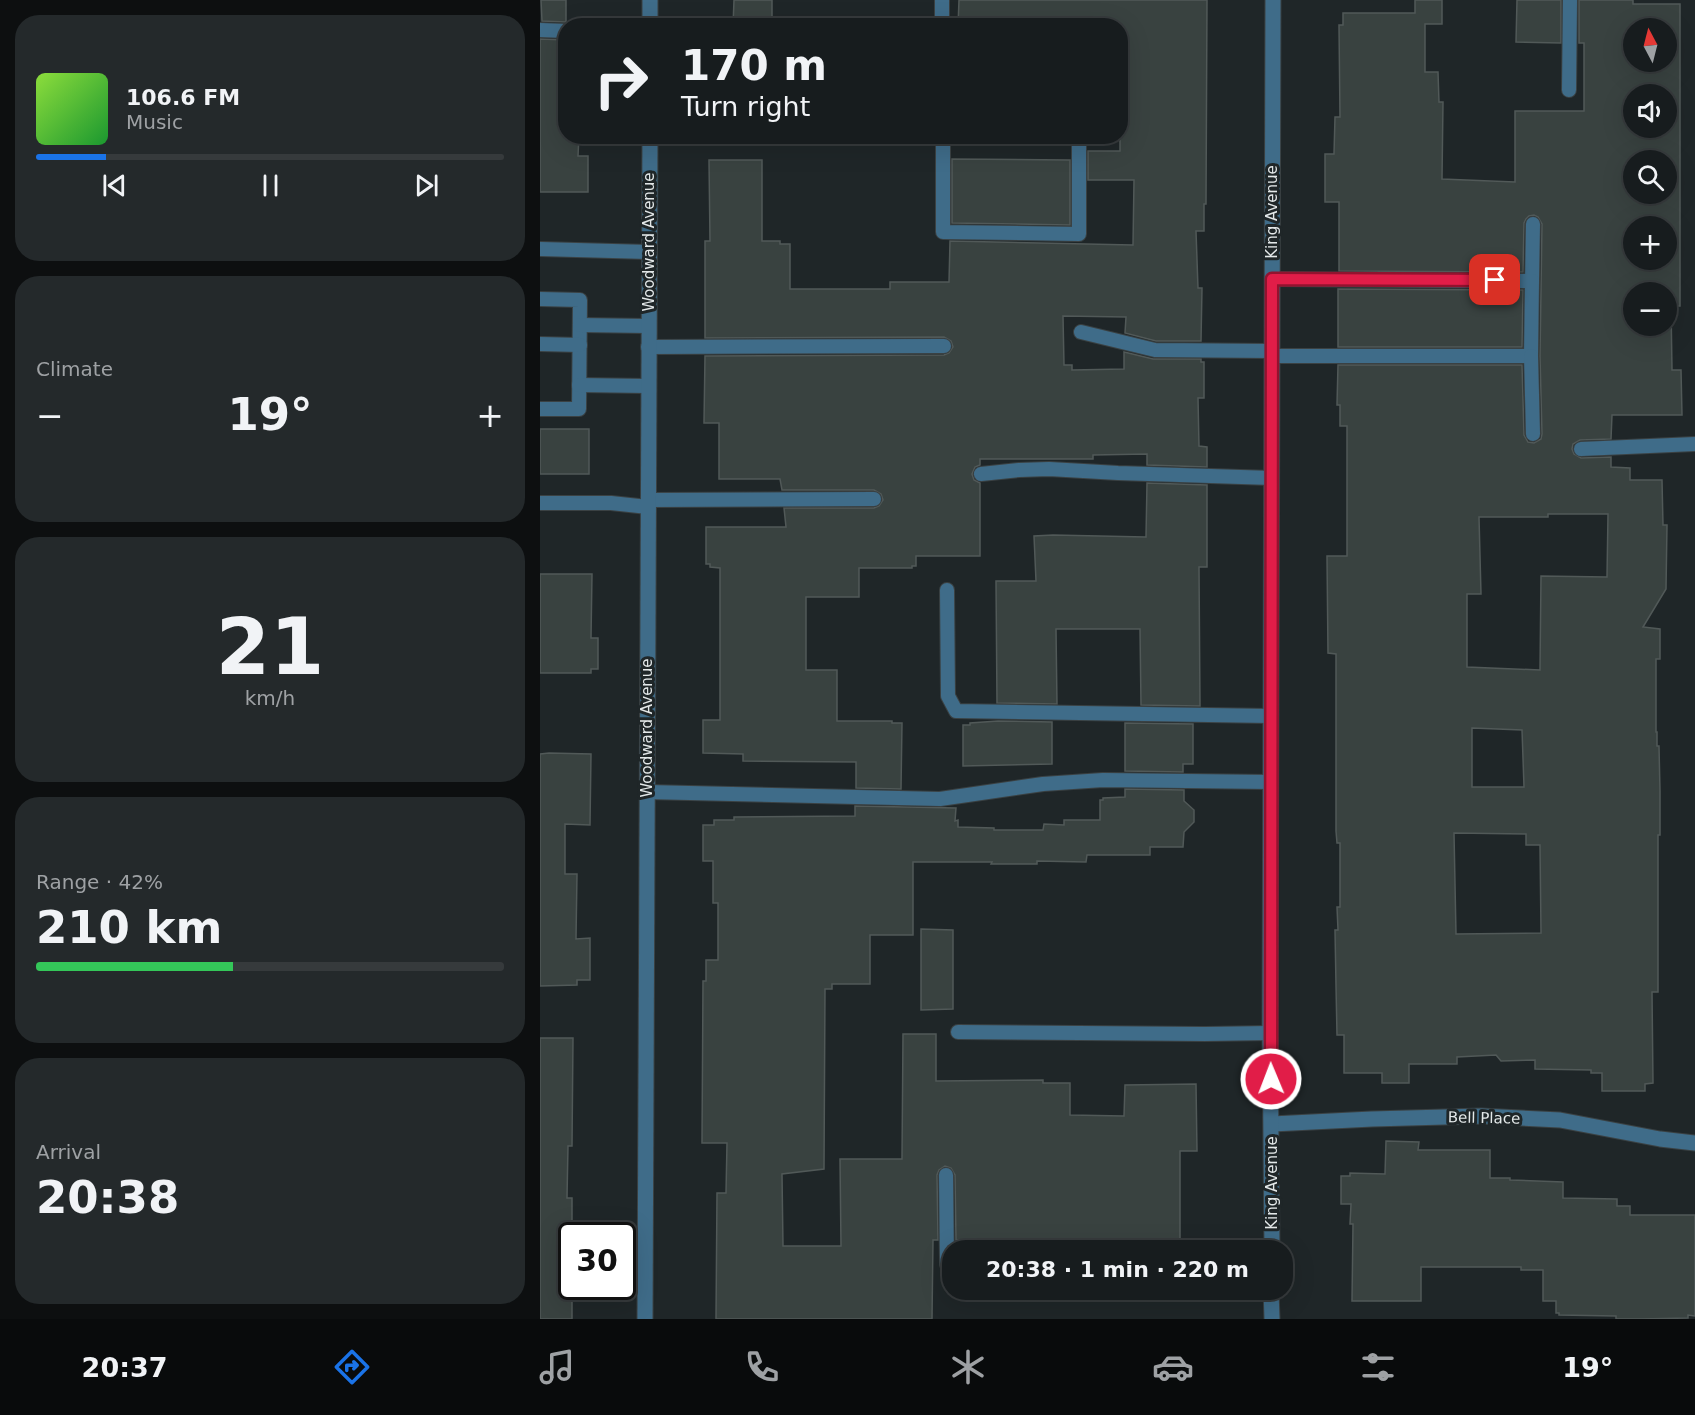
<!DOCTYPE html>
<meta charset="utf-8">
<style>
:root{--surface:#171c1e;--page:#24292b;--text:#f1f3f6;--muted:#9ea1a4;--line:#363a3c;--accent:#1a73e8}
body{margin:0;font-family:"DejaVu Sans",sans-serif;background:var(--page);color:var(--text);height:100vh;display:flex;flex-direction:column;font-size:22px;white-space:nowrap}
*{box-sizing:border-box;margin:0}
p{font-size:20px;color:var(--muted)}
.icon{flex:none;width:33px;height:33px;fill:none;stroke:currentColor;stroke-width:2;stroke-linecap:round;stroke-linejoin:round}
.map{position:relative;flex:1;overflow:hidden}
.sheet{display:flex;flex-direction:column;gap:15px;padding:15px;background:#0d0f10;width:540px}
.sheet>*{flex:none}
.top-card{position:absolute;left:18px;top:18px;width:570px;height:126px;border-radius:24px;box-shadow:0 6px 24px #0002,0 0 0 2px var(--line);background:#171c1e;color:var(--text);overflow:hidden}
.needle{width:39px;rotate:353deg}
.controls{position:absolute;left:1083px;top:18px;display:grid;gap:12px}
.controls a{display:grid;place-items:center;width:54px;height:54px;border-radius:50%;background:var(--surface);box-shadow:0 6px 24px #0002,0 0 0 2px var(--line);font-size:30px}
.speed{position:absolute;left:18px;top:1222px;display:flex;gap:12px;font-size:30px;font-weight:700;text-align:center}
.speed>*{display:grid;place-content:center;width:78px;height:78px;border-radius:50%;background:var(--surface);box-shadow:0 6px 24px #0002,0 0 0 2px var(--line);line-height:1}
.speed .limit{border:3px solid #111;border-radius:9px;background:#fff;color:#111}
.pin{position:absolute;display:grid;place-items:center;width:51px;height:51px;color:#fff;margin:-26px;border-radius:12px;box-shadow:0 3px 9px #0006}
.me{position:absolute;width:66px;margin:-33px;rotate:359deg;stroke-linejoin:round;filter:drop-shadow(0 0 4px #0008)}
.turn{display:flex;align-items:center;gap:21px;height:126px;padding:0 24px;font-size:27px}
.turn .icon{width:78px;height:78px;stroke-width:2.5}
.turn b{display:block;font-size:42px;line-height:51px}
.big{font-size:45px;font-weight:800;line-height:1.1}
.sheet .widget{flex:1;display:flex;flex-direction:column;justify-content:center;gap:9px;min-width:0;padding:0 21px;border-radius:24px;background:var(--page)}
.sheet .dial{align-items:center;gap:0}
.dial b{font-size:78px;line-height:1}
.song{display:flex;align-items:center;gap:18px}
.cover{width:72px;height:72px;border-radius:9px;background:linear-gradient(135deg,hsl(90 70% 55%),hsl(130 70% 35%))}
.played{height:6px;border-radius:3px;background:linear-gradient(90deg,var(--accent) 15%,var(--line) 15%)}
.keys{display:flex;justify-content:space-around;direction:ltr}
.heat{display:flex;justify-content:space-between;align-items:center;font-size:33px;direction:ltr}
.charge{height:9px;border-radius:4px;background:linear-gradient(90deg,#34c759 42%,var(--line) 0)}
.trip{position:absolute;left:402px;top:1240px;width:351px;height:60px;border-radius:24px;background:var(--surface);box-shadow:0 6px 24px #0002,0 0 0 2px var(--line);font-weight:800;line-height:60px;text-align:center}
.dock{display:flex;height:96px;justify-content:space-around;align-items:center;background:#090b0c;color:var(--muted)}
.dock .icon{width:42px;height:42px}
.dock .active{color:var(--accent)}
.dock b{font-size:27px;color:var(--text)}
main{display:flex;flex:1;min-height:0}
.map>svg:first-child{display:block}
.building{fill:#394240;stroke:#515958;stroke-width:1.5;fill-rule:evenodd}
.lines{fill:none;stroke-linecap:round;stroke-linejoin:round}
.lane-casing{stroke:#3a4143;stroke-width:16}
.street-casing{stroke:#3a4143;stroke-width:17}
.lane{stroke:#3f6c89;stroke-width:14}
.street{stroke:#3f6c89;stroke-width:15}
.route-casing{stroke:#92132f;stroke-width:15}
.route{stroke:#e11d48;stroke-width:10}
.labels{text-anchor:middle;stroke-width:6;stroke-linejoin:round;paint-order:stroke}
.street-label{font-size:15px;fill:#e3e8e9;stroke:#1f2628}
</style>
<main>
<section class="sheet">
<div class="widget">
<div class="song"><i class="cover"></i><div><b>106.6 FM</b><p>Music</p></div></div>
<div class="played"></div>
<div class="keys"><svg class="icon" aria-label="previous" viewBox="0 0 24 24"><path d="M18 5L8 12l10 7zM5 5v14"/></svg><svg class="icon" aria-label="pause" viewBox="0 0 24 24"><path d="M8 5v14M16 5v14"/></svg><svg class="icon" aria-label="next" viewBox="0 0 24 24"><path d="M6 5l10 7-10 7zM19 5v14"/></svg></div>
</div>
<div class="widget"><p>Climate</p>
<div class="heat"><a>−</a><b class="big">19°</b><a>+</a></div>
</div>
<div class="widget dial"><b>21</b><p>km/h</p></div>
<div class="widget"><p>Range · 42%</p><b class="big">210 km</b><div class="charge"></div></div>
<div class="widget"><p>Arrival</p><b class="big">20:38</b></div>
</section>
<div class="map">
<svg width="1155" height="1319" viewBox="0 0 1155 1319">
<rect width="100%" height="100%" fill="#1f2628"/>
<g class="building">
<polygon points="1,0 26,0 26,22 2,21"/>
<polygon points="194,0 232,0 232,26 193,26"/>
<polygon points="419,0 667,0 666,204 664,204 664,231 656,231 658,288 662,288 661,341 616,341 585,333 586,317 523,316 524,365 532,365 532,370 584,369 584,352 613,359 661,359 661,362 664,362 664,398 658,398 659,446 667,447 667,467 607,465 607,454 553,455 553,459 440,459 440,465 435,467 432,474 434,480 440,483 440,556 376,556 376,566 372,566 372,568 319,568 319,597 266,597 266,670 297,670 297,721 352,721 352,723 362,723 361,789 316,788 316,762 203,761 203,754 163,753 163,720 180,720 180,568 170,567 170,564 166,564 166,527 246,527 244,508 334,508 339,506 343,500 341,494 334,490 242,490 240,479 179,479 179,423 164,423 165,356 404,355 409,353 413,347 411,341 404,337 165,338 165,241 170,241 169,160 222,160 222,241 240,241 240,244 250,244 250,289 350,289 350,282 409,282 410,241 593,245 594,180 548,180 548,151 580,151 580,26 418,26"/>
<path d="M 875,0 L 902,0 L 902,24 L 885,24 L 885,72 L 898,72 L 899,102 L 903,102 L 902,179 L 975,182 L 975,111 L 1044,111 L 1044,43 L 1039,43 L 1039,0 L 1093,0 L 1093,4 L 1140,4 L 1140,306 L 1131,306 L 1132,370 L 1141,370 L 1142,415 L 1072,415 L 1071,439 L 1040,440 L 1033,444 L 1032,449 L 1034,454 L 1041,458 L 1071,457 L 1071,467 L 1090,468 L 1090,480 L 1122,480 L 1123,525 L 1127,525 L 1126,589 L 1103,627 L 1120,629 L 1120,659 L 1116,659 L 1116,732 L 1117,732 L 1117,746 L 1119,746 L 1120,791 L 1120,835 L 1118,835 L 1118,992 L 1112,992 L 1113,1083 L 1105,1084 L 1105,1091 L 1062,1091 L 1062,1073 L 1051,1073 L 1051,1070 L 995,1069 L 995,1060 L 961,1061 L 956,1055 L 917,1057 L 917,1064 L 869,1064 L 869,1083 L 842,1083 L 842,1073 L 804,1073 L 804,1035 L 797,1035 L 796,986 L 795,930 L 798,930 L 797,907 L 800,907 L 800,843 L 797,843 L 796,831 L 796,654 L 788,653 L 787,556 L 807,556 L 807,426 L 800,426 L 800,405 L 797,405 L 798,365 L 982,365 L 984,435 L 988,442 L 994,443 L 1001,439 L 1002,434 L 1000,356 L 1002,224 L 998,217 L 994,215 L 989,216 L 986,219 L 984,223 L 983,272 L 799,271 L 799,202 L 785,202 L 785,154 L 794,154 L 795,117 L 800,117 L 799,25 L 803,25 L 803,13 L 875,13 ZM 1094,28 L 1126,28 L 1126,62 L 1094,62 ZM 1094,94 L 1126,94 L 1126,128 L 1094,128 ZM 1094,160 L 1126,160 L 1126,194 L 1094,194 ZM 1094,226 L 1126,226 L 1126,260 L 1094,260 ZM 1094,292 L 1126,292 L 1126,326 L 1094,326 ZM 1008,514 L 1068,514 L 1067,577 L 1001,576 L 1000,670 L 927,667 L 927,594 L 941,594 L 939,517 L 1008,517 ZM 932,728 L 982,730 L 984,787 L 932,787 ZM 914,833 L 986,834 L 986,845 L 1000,845 L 1001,933 L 916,934 Z"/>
<polygon points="977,0 1021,0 1021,43 976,42"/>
<polygon points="0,39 26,40 26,136 39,136 38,156 48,156 48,192 0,192"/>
<polygon points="412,159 530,160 530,225 412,223"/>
<polygon points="798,289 983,290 982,347 798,347"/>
<rect x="0" y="429" width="49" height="45"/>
<polygon points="607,483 667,485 667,567 659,567 660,706 601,705 600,629 516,629 517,704 457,703 456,581 496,581 494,536 513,535 606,537"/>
<polygon points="0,574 52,574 51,638 58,638 58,669 51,669 51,673 0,673"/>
<polygon points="458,721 512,722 512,764 423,766 423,725 430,725 430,723"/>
<polygon points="585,723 653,724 653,764 643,764 643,772 585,771"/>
<polygon points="9,753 51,754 50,825 25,824 25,874 37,874 36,939 50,938 50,980 37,980 37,985 0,986 0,754"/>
<polygon points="585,789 644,790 644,801 654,810 654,822 644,832 643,847 610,847 610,855 547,855 546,862 497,861 497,864 451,864 452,862 373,862 373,935 330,935 330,984 292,984 292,989 285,989 284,1169 242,1174 243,1246 301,1246 300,1159 362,1159 363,1034 396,1034 396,1081 503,1080 503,1083 530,1083 530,1115 584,1116 585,1085 656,1084 657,1151 640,1151 640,1251 508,1251 509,1240 416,1240 415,1175 411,1168 405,1166 399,1170 397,1175 398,1240 393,1240 392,1319 176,1319 177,1193 186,1193 187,1143 162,1143 163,981 166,981 166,960 178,960 178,903 173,903 173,861 163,861 163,825 174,825 174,820 194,820 194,817 315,816 315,806 416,808 415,821 418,820 418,827 454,828 454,830 503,830 504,824 524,825 524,820 560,820 560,800 563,800 563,798 585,797"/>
<polygon points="381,929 413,930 413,1009 381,1010"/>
<polygon points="0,1038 33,1038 32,1146 28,1146 27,1198 32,1198 32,1319 0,1319"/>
<polygon points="846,1141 879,1142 878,1150 950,1150 950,1178 970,1178 970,1180 1023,1182 1023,1198 1077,1199 1077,1206 1090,1206 1090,1215 1155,1215 1155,1316 1148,1315 1148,1318 1100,1319 1076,1319 1076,1316 1019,1315 1019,1313 1016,1313 1016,1301 1003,1301 1003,1270 981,1270 981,1267 881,1267 881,1301 812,1301 813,1224 810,1224 811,1204 801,1204 801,1176 810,1176 810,1173 845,1174"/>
</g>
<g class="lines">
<defs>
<g id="lane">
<polyline points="402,0 402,26"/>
<polyline points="0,30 26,31"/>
<polyline points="1029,90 1030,0"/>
<polyline points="403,136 403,232 539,234 539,136"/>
<polyline points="0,249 109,252"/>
<polyline points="992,281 993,224"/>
<polyline points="0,299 40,300 39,409 0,409"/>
<polyline points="40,325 108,326"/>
<polyline points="541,332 615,350 732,351"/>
<polyline points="0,344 40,345"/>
<polyline points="108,347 404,346"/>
<polyline points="732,356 991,356 992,281 732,279"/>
<polyline points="991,356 993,434"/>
<polyline points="39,385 108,386"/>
<polyline points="1041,449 1155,444"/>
<polyline points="441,474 479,470 509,469 578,473 732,478"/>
<polyline points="108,500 334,499"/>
<polyline points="0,503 71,503 108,507"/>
<polyline points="407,590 408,696 416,711 731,716"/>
<polyline points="107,792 400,799 503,784 563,780 731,782"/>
<polyline points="418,1032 665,1034 730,1033"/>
<polyline points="406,1175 407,1264 412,1279"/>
</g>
<g id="street">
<polyline points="110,26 110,0"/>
<polyline points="732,1124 832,1119 941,1116 1020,1120 1120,1139 1155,1143"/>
<polyline points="732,1251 730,1033 733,0"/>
<polyline points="731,1290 732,1319"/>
<polyline points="105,1319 110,136"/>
</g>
</defs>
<use href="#lane" class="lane-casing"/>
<use href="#street" class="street-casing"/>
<use href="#lane" class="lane"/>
<use href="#street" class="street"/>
</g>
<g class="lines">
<defs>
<polyline id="route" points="731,1079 732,279 955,280"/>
</defs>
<use href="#route" class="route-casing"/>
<use href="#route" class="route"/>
</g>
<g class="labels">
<g class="street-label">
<text transform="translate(732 212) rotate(-90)" y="5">King Avenue</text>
<text transform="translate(109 242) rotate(-90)" y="5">Woodward Avenue</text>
<text transform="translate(107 728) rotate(-90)" y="5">Woodward Avenue</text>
<text transform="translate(944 1118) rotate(1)" y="5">Bell Place</text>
<text transform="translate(732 1183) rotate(-90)" y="5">King Avenue</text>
</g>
</g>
</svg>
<div class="controls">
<a><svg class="needle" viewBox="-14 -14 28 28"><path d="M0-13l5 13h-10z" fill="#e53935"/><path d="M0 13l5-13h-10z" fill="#9ea1a4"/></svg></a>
<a><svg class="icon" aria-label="sound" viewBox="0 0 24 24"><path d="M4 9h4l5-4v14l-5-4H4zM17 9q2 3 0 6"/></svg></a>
<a><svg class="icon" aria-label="search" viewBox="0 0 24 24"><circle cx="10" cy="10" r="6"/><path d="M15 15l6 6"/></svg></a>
<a>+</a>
<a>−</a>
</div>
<div class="speed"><div class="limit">30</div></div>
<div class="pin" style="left:955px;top:280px;background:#d93025"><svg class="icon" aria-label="arrive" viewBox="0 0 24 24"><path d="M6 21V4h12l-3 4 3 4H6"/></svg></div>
<svg class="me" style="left:731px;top:1079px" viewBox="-20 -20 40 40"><circle r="17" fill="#e11d48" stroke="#fff" stroke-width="3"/><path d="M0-11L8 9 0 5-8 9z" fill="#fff"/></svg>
<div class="trip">20:38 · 1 min · 220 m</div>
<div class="top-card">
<div class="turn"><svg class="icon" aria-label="right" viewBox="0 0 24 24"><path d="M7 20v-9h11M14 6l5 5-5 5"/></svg><div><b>170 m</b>Turn right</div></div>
</div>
</div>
</main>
<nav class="dock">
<b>20:37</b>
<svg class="icon active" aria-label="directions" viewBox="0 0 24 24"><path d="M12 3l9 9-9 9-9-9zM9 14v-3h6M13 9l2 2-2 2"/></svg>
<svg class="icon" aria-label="music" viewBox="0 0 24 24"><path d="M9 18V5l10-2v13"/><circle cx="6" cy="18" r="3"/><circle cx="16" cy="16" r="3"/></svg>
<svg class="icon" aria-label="phone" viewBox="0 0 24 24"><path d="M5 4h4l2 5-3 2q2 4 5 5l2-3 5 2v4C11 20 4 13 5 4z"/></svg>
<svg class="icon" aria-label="climate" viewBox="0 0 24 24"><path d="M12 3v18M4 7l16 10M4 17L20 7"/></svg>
<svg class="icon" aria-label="car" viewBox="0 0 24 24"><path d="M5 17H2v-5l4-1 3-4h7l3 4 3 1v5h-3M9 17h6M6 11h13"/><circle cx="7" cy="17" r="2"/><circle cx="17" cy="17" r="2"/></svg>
<svg class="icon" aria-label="filters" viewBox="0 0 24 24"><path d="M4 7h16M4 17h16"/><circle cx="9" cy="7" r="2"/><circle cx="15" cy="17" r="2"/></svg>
<b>19°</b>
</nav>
